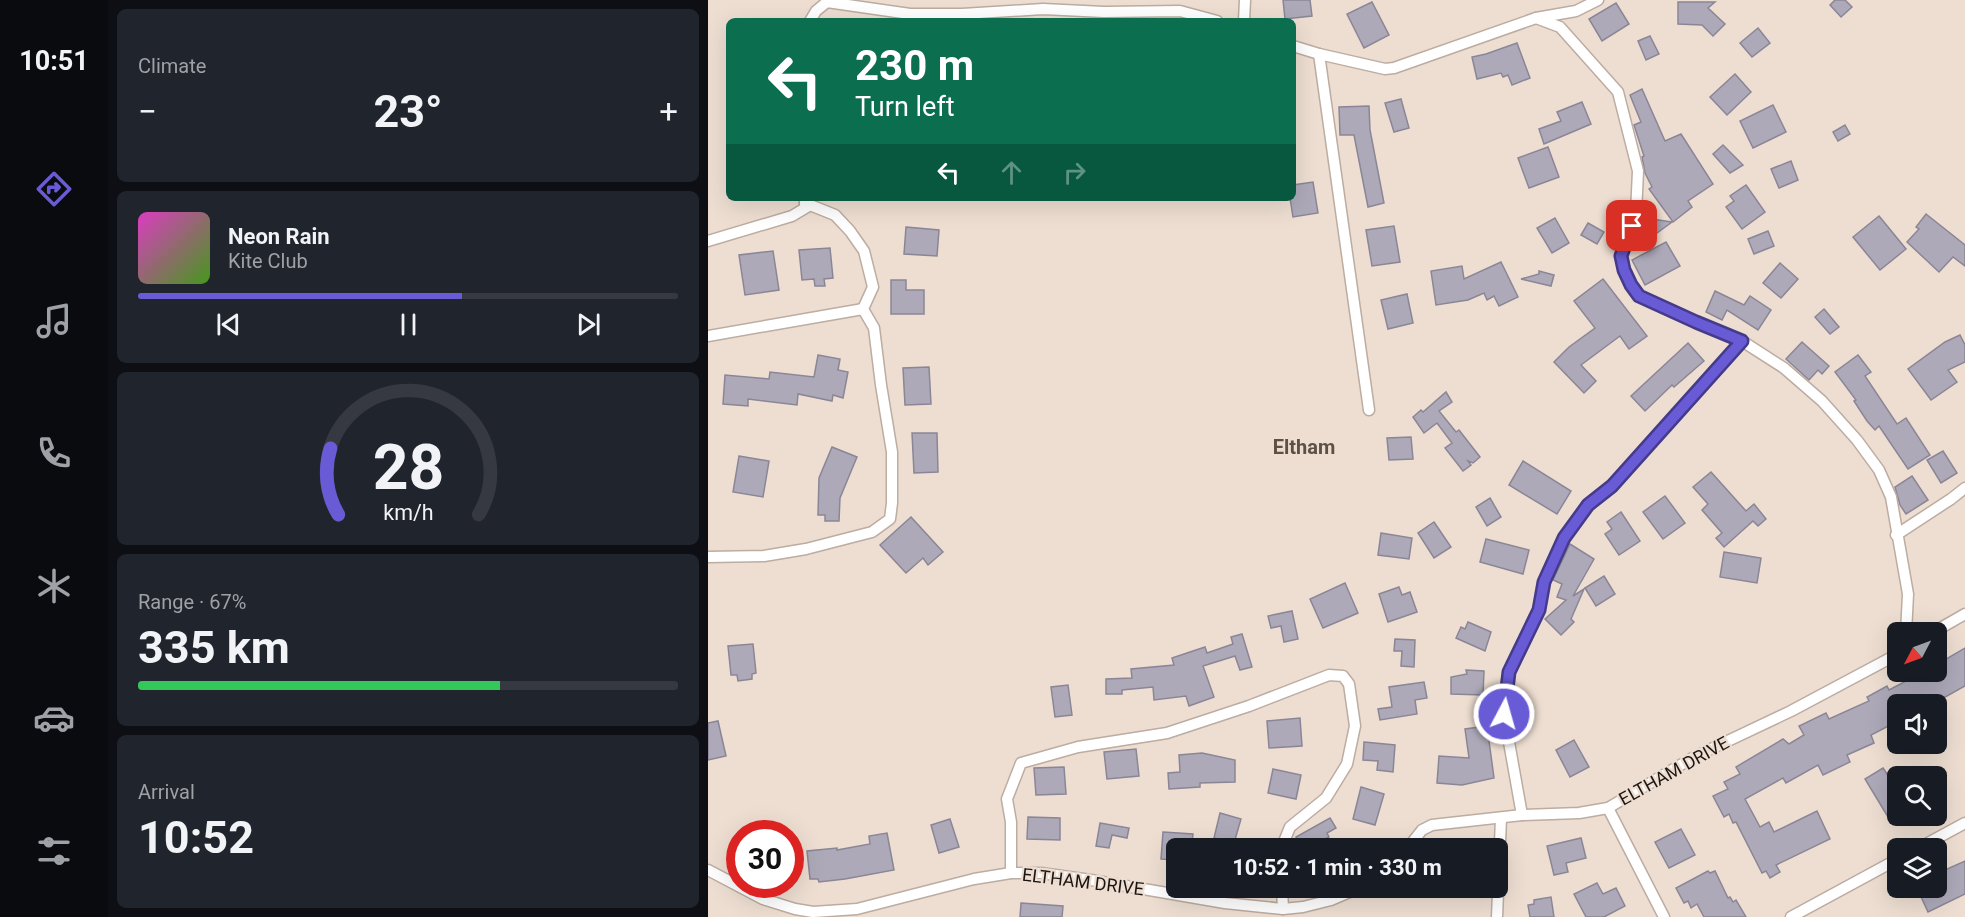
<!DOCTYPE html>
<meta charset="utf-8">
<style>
:root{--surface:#171b24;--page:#20242c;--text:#f1f3f6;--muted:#9ea1a6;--line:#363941;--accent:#695bd5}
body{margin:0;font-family:Roboto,sans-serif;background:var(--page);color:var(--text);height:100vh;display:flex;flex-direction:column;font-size:22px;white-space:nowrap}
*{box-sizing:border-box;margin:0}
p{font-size:20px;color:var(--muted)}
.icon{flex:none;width:33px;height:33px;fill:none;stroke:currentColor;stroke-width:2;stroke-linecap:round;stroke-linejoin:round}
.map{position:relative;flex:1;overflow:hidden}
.details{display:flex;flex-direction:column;gap:9px;padding:9px;background:#0d0f14;width:600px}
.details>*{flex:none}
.banner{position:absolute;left:18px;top:18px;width:570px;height:183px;border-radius:9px;box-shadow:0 6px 24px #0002;background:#0b6e4f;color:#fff;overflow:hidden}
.needle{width:39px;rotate:229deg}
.buttons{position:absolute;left:1179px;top:622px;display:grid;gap:12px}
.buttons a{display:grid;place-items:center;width:60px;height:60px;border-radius:9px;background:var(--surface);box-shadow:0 6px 24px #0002;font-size:30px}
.speed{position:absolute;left:18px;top:820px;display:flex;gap:12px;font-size:30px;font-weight:700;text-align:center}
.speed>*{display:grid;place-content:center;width:78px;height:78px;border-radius:50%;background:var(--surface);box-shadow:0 6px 24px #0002;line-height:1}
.speed .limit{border:9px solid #d22;background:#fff;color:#111}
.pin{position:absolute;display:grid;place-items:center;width:51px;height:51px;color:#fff;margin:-26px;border-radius:12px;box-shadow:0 3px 9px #0006}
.me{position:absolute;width:66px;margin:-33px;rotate:6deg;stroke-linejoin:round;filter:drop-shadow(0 0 4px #0008)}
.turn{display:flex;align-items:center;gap:21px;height:126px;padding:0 30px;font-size:27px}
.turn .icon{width:78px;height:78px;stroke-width:2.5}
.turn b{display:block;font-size:42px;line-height:51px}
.lanes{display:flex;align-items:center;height:57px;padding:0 30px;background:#0003;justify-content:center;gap:30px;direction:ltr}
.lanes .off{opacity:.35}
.big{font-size:45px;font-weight:700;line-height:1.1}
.details .widget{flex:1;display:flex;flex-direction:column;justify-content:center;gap:9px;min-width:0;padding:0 21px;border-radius:9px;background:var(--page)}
.details .dial{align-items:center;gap:0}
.dial svg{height:156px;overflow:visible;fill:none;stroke:var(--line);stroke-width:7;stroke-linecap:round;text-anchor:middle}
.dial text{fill:var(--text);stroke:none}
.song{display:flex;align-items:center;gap:18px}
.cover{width:72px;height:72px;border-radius:9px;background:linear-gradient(135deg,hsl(310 70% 55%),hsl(100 70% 35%))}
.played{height:6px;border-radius:3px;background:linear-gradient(90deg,var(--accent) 60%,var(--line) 60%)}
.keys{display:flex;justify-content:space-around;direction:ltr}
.heat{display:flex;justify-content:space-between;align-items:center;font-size:33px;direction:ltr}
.charge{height:9px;border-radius:4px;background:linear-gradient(90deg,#34c759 67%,var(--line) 0)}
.trip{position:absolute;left:458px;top:838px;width:342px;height:60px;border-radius:9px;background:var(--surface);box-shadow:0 6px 24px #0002;font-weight:700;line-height:60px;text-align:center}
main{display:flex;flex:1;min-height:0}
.menu{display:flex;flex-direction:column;width:108px;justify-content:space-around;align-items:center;background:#090b0e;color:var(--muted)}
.menu .icon{width:42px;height:42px}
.menu .selected{color:var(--accent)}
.menu b{font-size:27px;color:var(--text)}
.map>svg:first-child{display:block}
.building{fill:#ada9b9;stroke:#8a8696;stroke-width:1.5}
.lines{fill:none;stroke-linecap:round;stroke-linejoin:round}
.street-casing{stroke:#bcaca1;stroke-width:13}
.street{stroke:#fff;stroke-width:10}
.route-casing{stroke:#443b8a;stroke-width:15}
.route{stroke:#695bd5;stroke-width:10}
.labels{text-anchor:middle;stroke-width:4.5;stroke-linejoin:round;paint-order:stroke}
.street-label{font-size:18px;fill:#1c1612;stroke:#eeded2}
.neighbourhood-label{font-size:20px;font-weight:bold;fill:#5d5046;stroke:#eeded2}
</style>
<main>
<nav class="menu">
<b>10:51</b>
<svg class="icon selected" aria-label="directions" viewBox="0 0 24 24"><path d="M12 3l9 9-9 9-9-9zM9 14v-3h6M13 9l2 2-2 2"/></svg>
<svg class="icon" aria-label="music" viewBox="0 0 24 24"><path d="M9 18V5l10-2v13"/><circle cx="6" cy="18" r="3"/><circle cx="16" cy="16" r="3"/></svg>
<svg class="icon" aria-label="phone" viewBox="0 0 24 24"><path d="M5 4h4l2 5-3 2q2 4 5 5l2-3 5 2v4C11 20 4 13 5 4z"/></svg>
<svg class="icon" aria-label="climate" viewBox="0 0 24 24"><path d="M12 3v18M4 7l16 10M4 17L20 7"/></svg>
<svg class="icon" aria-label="car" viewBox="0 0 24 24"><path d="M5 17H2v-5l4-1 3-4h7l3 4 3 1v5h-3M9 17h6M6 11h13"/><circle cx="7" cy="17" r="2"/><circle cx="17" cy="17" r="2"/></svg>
<svg class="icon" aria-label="filters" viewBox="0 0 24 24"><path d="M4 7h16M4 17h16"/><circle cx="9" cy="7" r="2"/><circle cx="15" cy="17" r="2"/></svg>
</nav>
<section class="details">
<div class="widget"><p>Climate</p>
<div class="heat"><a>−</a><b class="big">23°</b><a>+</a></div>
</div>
<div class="widget">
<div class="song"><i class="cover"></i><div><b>Neon Rain</b><p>Kite Club</p></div></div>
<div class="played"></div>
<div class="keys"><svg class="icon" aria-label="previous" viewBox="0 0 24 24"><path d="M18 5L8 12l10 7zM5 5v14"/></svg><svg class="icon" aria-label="pause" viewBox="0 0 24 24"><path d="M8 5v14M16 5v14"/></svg><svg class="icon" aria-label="next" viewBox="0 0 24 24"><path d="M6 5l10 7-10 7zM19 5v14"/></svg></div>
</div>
<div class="widget dial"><svg viewBox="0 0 100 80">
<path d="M14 69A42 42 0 1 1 86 69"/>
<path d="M14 69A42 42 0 0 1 10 35" stroke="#695bd5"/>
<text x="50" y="56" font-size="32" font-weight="700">28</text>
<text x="50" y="72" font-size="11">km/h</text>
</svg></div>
<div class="widget"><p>Range · 67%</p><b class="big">335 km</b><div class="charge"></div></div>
<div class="widget"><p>Arrival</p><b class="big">10:52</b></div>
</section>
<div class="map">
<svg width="1257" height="917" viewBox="0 0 1257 917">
<rect width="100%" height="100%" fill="#eeded2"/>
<g class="building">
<polygon points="575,0 602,0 604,16 577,19"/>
<polygon points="1127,0 1137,0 1144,7 1133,17 1122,5"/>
<polygon points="664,2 681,35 656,48 639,14"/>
<polygon points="970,2 1007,2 1000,8 1017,24 1005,36 994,25 970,24"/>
<polygon points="908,3 921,24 894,41 881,19"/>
<polygon points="1050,28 1062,43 1044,57 1032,43"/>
<polygon points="942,36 951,54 938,60 930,41"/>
<polygon points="809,43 822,78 804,85 800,75 795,77 793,73 769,79 764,57 778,54"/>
<polygon points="1027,74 1043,92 1019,115 1002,97"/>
<polygon points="934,89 957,141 973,134 1005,184 980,201 984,207 965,222 941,189 944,187 937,173 934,157 936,156 926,125 933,122 922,95"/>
<polygon points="693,99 701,128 686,132 677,103"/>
<polygon points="874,102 883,124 836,144 831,129 853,121 849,112"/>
<polygon points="1065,105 1078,132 1045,148 1032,121"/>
<polygon points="661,106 662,130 676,203 660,207 646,135 632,135 631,107"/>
<polygon points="1137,125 1142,134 1130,141 1125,132"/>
<polygon points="1015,145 1035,165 1022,173 1005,154"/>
<polygon points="840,147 851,177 821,188 810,158"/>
<polygon points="1083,161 1090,180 1071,188 1063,169"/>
<polygon points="605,182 610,213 585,217 582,198 585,198 585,185"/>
<polygon points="1038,185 1057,212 1034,229 1018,207 1026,201 1022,196"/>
<polygon points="1218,214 1257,245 1257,266 1245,257 1231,272 1199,242 1211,229 1208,227"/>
<polygon points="1171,216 1198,249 1172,270 1145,237"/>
<polygon points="847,218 861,243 844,253 829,228"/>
<polygon points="937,218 964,222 949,233 935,231"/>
<polygon points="880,223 896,232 889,244 873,235"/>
<polygon points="686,226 692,262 664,266 658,230"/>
<polygon points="198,227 231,230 229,256 196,254"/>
<polygon points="1060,231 1066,246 1046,254 1040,239"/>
<polygon points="958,242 972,266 937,285 924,260"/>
<polygon points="122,248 125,278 116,279 117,286 107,286 106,279 94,280 91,250"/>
<polygon points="65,251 71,290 37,295 31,255"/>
<polygon points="793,262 810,297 791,306 786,296 779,300 776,293 760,300 728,305 723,271 754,266 756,279"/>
<polygon points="1072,263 1090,279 1073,298 1055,283"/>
<polygon points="831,271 846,275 843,286 813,279 831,274"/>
<polygon points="895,279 939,336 921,349 912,336 873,365 888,381 876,393 846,362 861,347 887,328 866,301"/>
<polygon points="183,280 198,280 198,290 216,290 216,314 183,314"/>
<polygon points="1007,291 1036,305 1042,296 1063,310 1050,330 1019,310 1014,320 998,312"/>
<polygon points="699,294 705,323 680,329 673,300"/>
<polygon points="1116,309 1131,327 1122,334 1107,317"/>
<polygon points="1252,335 1257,345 1257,362 1240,370 1249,382 1223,400 1200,369 1237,342"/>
<polygon points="1094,342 1121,366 1114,374 1110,370 1101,380 1078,359"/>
<polygon points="980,343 996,361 966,387 964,385 937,411 923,396"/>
<polygon points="110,355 132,359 130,370 140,372 135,398 125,395 124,401 90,394 89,405 40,399 40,406 15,404 17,375 61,379 62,372 106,377"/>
<polygon points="1150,355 1163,372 1157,376 1189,424 1198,418 1222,455 1200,469 1171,426 1167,430 1159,421 1146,401 1148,400 1127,372"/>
<polygon points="221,367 223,404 197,405 195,368"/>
<polygon points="738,392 744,402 731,411 748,432 751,430 772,457 765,463 760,461 763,465 755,471 737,448 744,443 729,423 716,433 705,417 713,410 715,412"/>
<polygon points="204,433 229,433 230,472 206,473"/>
<polygon points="703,437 705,459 681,460 679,438"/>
<polygon points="124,447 149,457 132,498 131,521 117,521 117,515 110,515 111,478"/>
<polygon points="1235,451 1249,473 1233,483 1219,460"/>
<polygon points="31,456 61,461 55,497 25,492"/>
<polygon points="815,461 863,491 849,514 801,485"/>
<polygon points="1003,472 1038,511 1046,504 1058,519 1050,526 1045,521 1016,547 1008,538 1014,533 994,510 1000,504 985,487"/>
<polygon points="1204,476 1220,500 1198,514 1192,505 1187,487"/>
<polygon points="957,496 977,523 955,539 935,512"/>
<polygon points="782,498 793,517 779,526 768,507"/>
<polygon points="913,512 932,541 911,555 897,534 904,529 899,522"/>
<polygon points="203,517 235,552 220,565 215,558 198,573 172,545"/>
<polygon points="726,522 743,547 726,558 710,533"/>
<polygon points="673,533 704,538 701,559 670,555"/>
<polygon points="778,539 821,550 815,574 772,562"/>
<polygon points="862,544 886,559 865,596 876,589 863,619 866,622 853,635 837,619 858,600 849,597 854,584 845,580"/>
<polygon points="1016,552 1053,558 1049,583 1012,577"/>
<polygon points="896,576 907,594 888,606 877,588"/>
<polygon points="637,583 650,613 615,628 602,599"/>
<polygon points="691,587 694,595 702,592 709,612 680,622 671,594"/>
<polygon points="584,611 590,639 576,642 573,626 563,628 560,616"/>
<polygon points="760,622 783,632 777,651 748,638 753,627 757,629"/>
<polygon points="534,634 544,667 532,670 527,656 495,666 506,697 481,706 478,696 446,700 445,687 414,690 414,694 398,694 398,679 424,678 423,669 466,665 464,658 497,647 499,653 525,644 523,637"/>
<polygon points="687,639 707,640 706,667 693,666 694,651 686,651"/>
<polygon points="45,644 48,673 44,674 44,679 30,681 29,675 23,675 20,646"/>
<polygon points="1257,648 1257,686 1223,705 1190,705 1190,721 1163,735 1166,743 1139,755 1142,762 1115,775 1110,765 1078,783 1075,778 1037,799 1052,827 1061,822 1066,832 1109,811 1122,839 1068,865 1072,872 1062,878 1058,871 1054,873 1028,822 1025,823 1021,814 1016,817 1005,796 1020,789 1016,782 1032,774 1028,767 1075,739 1081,744 1096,735 1091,726 1118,713 1121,719 1161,701 1159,697 1179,686 1181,690 1204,678 1201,672 1228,672 1228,665"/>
<polygon points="758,670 776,671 775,695 743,694 743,677 759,674"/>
<polygon points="716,682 719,698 707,700 709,714 672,720 670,709 684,707 681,687"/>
<polygon points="360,685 364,715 347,717 343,687"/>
<polygon points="592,718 594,746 561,748 559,721"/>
<polygon points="10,721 18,756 0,760 0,723"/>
<polygon points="779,726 786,778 754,785 729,783 731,756 761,758 757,729"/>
<polygon points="866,740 881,767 862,777 848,750"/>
<polygon points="656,742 687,745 685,772 669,770 670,761 655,760"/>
<polygon points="428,749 431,776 399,779 396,752"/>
<polygon points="494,753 527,760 527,782 492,783 492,787 461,789 460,773 472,772 471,755"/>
<polygon points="356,767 358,794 328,795 326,768"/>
<polygon points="1175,768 1181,777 1190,772 1190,811 1180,817 1157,779"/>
<polygon points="565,769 593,775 588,799 560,793"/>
<polygon points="653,787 676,794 667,825 645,819"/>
<polygon points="512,813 533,819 526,843 506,838"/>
<polygon points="320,817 352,818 352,840 319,839"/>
<polygon points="622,818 628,828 619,833 621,837 612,842 616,849 595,849 588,837"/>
<polygon points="242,819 251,847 231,853 223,825"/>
<polygon points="392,823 421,828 419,838 404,835 401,848 388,846"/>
<polygon points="973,829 987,855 961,868 947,842"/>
<polygon points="455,832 485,834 483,849 468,849 468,860 453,859"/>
<polygon points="179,833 186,870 137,879 111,882 110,879 102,879 99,851 129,848 129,850 162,844 161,836"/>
<polygon points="873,838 878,858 858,863 860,872 846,875 839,846"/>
<polygon points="1257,861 1257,894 1220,912 1209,888 1228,888 1228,874"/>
<polygon points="1000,871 1002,873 1007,871 1020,898 1022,897 1025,902 1028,900 1038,917 996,917 989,904 983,908 980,901 976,903 968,888"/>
<polygon points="889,883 895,894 908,888 917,906 896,917 878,917 866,894"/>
<polygon points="843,897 846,917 822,917 820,905 826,904 826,900"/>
<polygon points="313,903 355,906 354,917 312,917"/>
</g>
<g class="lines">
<defs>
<g id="street">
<polyline points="890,0 868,11 828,18 852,27 910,92 930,171 928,213 913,256 916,270 923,285 931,296 988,322 1034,341 1076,368 1114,401 1149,440 1171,470 1183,497 1200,594 1198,633"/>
<polyline points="102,21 108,11 119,2 202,14 254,14 335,9 396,12 472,11 509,21"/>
<polyline points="536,21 537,0"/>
<polyline points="585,46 611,54 677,69 686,68 828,18"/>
<polyline points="611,54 661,410"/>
<polyline points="0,241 84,216 99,207 97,203 100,200"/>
<polyline points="0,336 155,309"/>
<polyline points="1188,535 1243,499 1257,488"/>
<polyline points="0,557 56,556 98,549 164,532 182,519 184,503 184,452 173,385 166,328 155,309 165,287 156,251 142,231 127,215 97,203"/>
<polyline points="1224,633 1257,614"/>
<polyline points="900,808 956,917"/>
<polyline points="814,815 796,714 801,672 831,610 836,582 856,538 880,505 904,486 1034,341"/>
<polyline points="699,849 714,830 724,825 814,815 871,813 900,808 986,757 1083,711 1190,654"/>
<polyline points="1209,849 1257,823"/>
<polyline points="0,870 55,899 87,909 105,912 149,909 266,879 303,873 333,873 383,880 517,903 575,909 595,907 623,900 651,888"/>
<polyline points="303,873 303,822 299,799 313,763 370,747 459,733 541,706 621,675 635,676 641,684 647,726 639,764 618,798 582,827 573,849"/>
<polyline points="574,888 575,909"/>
<polyline points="789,917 793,818"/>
<polyline points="1083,917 1190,859"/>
</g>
</defs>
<use href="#street" class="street-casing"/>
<use href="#street" class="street"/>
</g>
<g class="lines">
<defs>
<polyline id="route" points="796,714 801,672 831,610 836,582 856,538 880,505 904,486 1034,341 988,322 931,296 923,285 916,270 913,256 924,226"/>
</defs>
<use href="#route" class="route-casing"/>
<use href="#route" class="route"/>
</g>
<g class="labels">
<g class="street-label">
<text transform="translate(966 771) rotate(-29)" y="6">ELTHAM DRIVE</text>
<text transform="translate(375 882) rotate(7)" y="6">ELTHAM DRIVE</text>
</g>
<g class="neighbourhood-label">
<text x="596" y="454">Eltham</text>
</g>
</g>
</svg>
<div class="buttons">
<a><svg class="needle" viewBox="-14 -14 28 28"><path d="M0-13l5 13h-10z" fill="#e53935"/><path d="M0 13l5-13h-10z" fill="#9ea1a6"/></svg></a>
<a><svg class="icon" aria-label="sound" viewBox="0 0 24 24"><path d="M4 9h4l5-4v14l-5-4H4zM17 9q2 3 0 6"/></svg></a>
<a><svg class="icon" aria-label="search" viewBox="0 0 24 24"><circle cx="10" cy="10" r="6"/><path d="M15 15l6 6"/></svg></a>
<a><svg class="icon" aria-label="layers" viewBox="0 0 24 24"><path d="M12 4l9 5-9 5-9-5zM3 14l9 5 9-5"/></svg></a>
</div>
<div class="speed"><div class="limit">30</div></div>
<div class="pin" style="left:924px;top:226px;background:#d93025"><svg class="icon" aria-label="arrive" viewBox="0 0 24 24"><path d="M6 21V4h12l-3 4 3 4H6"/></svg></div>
<svg class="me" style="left:796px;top:714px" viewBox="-20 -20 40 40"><circle r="17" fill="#695bd5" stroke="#fff" stroke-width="3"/><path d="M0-11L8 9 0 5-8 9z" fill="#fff"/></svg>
<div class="trip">10:52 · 1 min · 330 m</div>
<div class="banner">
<div class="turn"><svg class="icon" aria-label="left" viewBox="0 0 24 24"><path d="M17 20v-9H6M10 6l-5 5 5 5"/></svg><div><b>230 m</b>Turn left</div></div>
<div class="lanes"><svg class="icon" aria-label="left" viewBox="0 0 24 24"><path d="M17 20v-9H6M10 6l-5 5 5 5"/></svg><svg class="icon off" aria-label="ahead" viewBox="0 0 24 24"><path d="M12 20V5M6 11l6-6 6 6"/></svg><svg class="icon off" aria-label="right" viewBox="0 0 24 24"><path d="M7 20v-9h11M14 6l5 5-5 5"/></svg></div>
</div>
</div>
</main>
